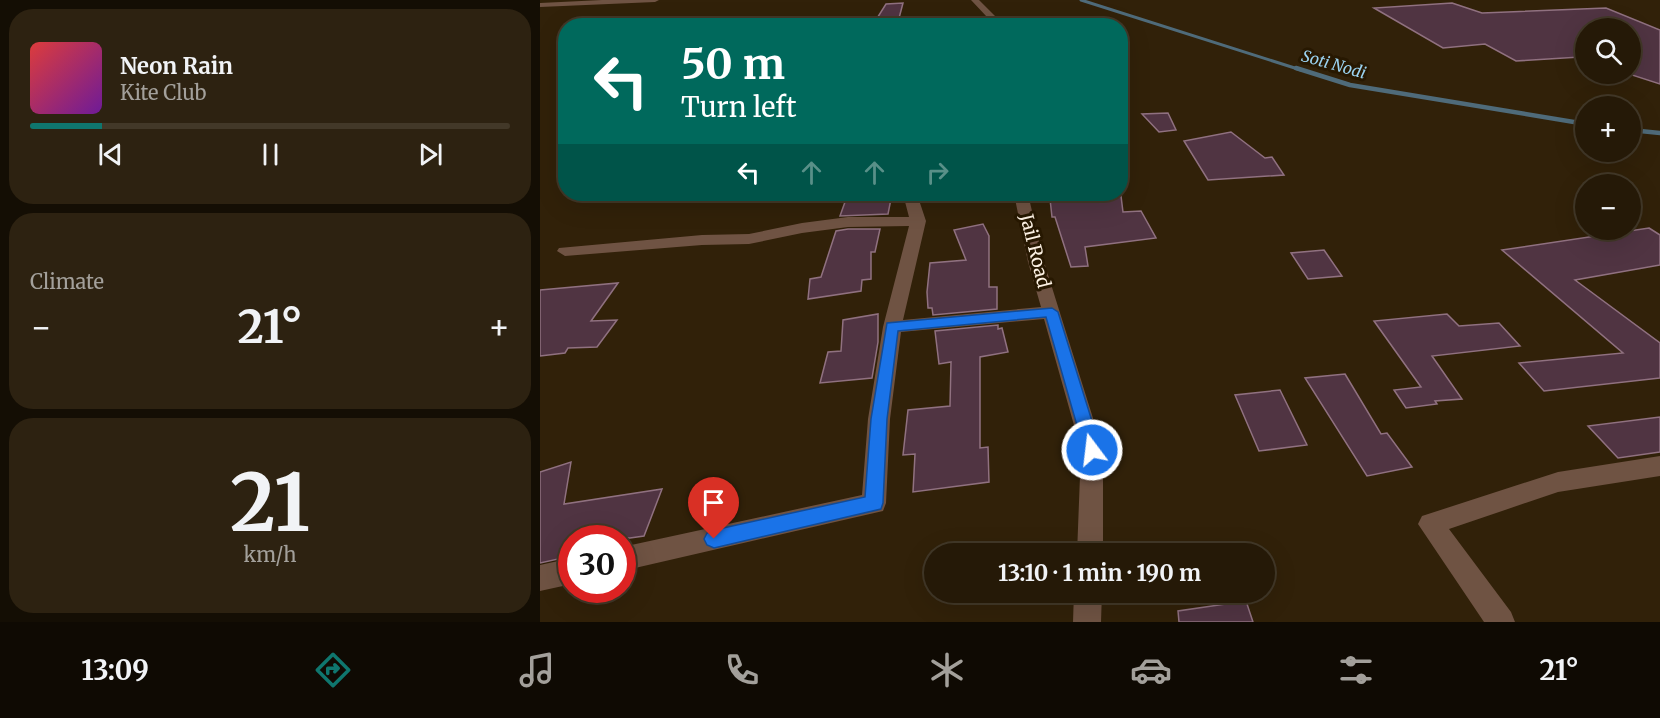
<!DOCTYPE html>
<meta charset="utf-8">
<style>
:root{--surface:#251907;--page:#2d2211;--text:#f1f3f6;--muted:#a3a09b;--line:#423828;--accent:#0f766e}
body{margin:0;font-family:Merriweather,serif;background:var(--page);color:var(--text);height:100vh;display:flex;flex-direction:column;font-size:22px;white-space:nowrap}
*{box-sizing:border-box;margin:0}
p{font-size:20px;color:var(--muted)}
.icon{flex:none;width:33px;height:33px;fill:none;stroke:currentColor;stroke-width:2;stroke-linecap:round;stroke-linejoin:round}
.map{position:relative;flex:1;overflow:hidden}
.panel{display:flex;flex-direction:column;gap:9px;padding:9px;background:#140e04;width:540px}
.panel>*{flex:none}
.top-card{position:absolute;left:18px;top:18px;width:570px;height:183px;border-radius:24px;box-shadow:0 6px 24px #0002,0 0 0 2px var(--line);background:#00695c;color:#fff;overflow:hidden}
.buttons{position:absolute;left:1035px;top:18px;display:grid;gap:12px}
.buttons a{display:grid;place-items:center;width:66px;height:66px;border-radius:50%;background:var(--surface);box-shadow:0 6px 24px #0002,0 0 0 2px var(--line);font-size:30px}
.speed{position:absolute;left:18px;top:525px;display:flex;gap:12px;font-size:30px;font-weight:700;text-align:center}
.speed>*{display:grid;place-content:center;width:78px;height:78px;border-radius:50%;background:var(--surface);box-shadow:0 6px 24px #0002,0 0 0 2px var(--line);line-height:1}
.speed .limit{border:9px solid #d22;background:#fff;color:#111}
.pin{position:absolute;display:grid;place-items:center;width:51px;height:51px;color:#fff;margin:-62px -26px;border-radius:50% 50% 50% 0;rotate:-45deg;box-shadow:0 0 6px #0007}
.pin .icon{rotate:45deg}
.me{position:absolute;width:66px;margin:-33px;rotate:345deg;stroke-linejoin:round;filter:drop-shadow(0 0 4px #0008)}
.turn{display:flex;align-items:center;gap:21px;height:126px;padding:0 24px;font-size:27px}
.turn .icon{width:78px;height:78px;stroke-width:2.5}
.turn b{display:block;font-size:42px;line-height:51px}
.lanes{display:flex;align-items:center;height:57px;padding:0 24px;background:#0003;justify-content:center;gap:30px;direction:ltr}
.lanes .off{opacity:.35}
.big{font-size:45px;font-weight:700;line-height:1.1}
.panel .widget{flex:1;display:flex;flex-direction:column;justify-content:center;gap:9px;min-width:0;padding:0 21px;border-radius:24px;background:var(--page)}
.panel .dial{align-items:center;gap:0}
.dial b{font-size:78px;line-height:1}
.song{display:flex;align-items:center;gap:18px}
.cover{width:72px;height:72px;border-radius:9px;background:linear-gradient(135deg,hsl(0 70% 55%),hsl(280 70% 35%))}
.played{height:6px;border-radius:3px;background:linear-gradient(90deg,var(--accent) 15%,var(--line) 15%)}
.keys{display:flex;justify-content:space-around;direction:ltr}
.heat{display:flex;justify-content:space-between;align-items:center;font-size:33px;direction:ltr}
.trip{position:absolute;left:384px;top:543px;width:351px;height:60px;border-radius:30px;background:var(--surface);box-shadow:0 6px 24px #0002,0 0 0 2px var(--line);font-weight:700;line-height:60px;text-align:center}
.tab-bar{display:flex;height:96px;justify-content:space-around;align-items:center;background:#0f0a03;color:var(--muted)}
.tab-bar .icon{width:42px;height:42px}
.tab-bar .current{color:var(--accent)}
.tab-bar b{font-size:27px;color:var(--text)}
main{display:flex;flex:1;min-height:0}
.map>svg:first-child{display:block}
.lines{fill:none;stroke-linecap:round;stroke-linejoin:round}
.stream-far1{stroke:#4f6b7a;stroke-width:3}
.stream{stroke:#4f6b7a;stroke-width:4.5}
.building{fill:#503442;stroke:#907180;stroke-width:1.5}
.minor{fill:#6f5343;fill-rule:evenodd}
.route{fill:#1a73e8;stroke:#114b97;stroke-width:1.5}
.labels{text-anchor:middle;stroke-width:6;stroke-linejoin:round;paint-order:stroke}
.far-water-label{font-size:16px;font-style:italic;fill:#9bd3f0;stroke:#271801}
.street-label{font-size:18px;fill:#fcf1e3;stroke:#271801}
</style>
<main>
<section class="panel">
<div class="widget">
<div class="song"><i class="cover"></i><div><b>Neon Rain</b><p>Kite Club</p></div></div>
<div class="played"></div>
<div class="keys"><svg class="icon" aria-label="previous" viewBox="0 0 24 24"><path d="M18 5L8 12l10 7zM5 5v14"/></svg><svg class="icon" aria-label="pause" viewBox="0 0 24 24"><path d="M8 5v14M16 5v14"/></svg><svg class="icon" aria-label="next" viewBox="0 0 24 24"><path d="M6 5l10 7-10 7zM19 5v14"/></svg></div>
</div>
<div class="widget"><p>Climate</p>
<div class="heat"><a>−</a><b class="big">21°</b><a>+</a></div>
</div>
<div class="widget dial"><b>21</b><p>km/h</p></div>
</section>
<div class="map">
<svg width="1120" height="622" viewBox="0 0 1120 622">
<rect width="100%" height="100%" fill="#312109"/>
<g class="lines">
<polyline class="stream-far1" points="541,0 761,70"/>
<g class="stream">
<polyline points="756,68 810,85 1046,124"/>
<polyline points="1090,130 1120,133"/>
</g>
</g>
<g class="building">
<polygon points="363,3 358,22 334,23 346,4"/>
<polygon points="912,3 942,13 1066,8 1120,30 1120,84 1089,74 1090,28 1046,28 1046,59 1040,57 976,61 945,44 903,48 834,8"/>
<polygon points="628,113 636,130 619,132 602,114"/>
<polygon points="691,132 725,158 732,157 744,175 668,180 644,141"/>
<polygon points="321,194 352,194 348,214 300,216 305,202 318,201"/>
<polygon points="581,196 583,212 601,211 616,238 545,247 548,266 531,267 515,217 512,217 510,199"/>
<polygon points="443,224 449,236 449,287 457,287 457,309 393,315 392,308 388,308 387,292 390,263 426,260 414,230"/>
<polygon points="1109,228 1120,235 1120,265 1035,280 1120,343 1120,378 1004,391 979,363 1083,353 962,250"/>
<polygon points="308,229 340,229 335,252 331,252 331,279 322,280 321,291 268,299 270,279 281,277 296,231"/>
<polygon points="784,250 802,276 768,279 751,253"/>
<polygon points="78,283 51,321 77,320 57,347 28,348 25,353 0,356 0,290"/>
<polygon points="338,314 338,342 332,378 280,383 288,352 301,351 303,320"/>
<polygon points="907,314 919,326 959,323 980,346 892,356 922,399 895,401 897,404 866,408 854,390 881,387 834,321"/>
<polygon points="458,325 458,329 462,328 468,352 440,357 440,448 448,447 449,482 373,492 375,454 363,455 368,410 410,406 411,362 399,364 395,331"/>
<polygon points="805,374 841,434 847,433 872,467 827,476 765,378"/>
<polygon points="740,390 767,445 719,451 695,395"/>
<polygon points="1120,417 1120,452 1078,458 1048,426"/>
<polygon points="31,462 24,504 122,489 104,536 90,538 32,538 32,556 0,563 0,472"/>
<polygon points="706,601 713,622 639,622 638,611"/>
</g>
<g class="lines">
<g class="minor">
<polygon points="62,0 119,0 115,2 0,7 0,3"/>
<polygon points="431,0 439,0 455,16 455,26 447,26 447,17"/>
<polygon points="363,194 377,194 386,221 363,320 501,307 488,262 474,194 488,194 504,262 563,450 563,554 537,554 541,450 504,319 361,332 350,419 346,503 343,511 82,571 82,547 322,495 328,419 343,327 369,226 308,227 262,233 209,244 162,245 25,256 17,251 19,248 162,235 209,234 262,223 308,217 369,217"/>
<polygon points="1120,456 1120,476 1018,492 909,529 971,612 975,622 944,622 878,524 882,516 1018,472"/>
<polygon points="32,558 32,584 0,591 0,565"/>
<polygon points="534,592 562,592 561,622 533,622"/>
</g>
</g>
<polygon class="route" points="512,308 518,312 561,450 558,455 552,457 546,455 544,450 506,317 358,331 347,419 343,503 341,509 174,548 167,545 164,539 167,533 174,530 325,497 331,419 347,323"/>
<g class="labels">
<g class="far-water-label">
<text transform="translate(794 64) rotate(16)" y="6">Soti Nodi</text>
</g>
<g class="street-label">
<text transform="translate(495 251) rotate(76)" y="6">Jail Road</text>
</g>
</g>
</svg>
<div class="buttons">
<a><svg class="icon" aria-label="search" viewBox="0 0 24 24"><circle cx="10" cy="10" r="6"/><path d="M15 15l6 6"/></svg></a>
<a>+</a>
<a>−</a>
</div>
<div class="speed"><div class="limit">30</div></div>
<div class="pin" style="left:174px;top:539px;background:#d93025"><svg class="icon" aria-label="arrive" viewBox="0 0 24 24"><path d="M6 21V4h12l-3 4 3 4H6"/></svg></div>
<svg class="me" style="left:552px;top:450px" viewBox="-20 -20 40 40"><circle r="17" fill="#1a73e8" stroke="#fff" stroke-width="3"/><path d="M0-11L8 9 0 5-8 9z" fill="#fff"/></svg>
<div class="trip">13:10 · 1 min · 190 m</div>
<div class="top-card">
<div class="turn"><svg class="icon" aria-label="left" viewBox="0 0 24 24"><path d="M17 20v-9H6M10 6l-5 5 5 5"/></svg><div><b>50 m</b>Turn left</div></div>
<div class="lanes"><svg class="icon" aria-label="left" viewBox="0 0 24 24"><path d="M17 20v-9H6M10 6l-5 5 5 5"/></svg><svg class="icon off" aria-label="ahead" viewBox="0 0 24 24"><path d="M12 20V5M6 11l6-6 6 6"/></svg><svg class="icon off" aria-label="ahead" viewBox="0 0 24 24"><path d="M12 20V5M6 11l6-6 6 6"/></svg><svg class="icon off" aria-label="right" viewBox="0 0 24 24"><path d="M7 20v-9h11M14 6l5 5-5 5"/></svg></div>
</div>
</div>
</main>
<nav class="tab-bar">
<b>13:09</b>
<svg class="icon current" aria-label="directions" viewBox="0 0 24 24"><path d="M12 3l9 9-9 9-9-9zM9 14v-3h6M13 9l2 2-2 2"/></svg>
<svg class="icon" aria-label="music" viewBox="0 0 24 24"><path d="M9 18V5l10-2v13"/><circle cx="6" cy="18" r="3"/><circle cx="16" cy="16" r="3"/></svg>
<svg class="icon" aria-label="phone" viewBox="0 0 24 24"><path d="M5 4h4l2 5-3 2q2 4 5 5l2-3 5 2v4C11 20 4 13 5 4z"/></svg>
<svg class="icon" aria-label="climate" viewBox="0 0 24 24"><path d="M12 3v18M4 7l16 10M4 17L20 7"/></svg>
<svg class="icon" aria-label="car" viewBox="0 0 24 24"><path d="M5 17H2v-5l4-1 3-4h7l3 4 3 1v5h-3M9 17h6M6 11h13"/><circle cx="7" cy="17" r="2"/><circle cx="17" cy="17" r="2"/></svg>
<svg class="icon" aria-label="filters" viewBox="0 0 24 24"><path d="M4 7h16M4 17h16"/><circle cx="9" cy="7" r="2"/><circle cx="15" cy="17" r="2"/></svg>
<b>21°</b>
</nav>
